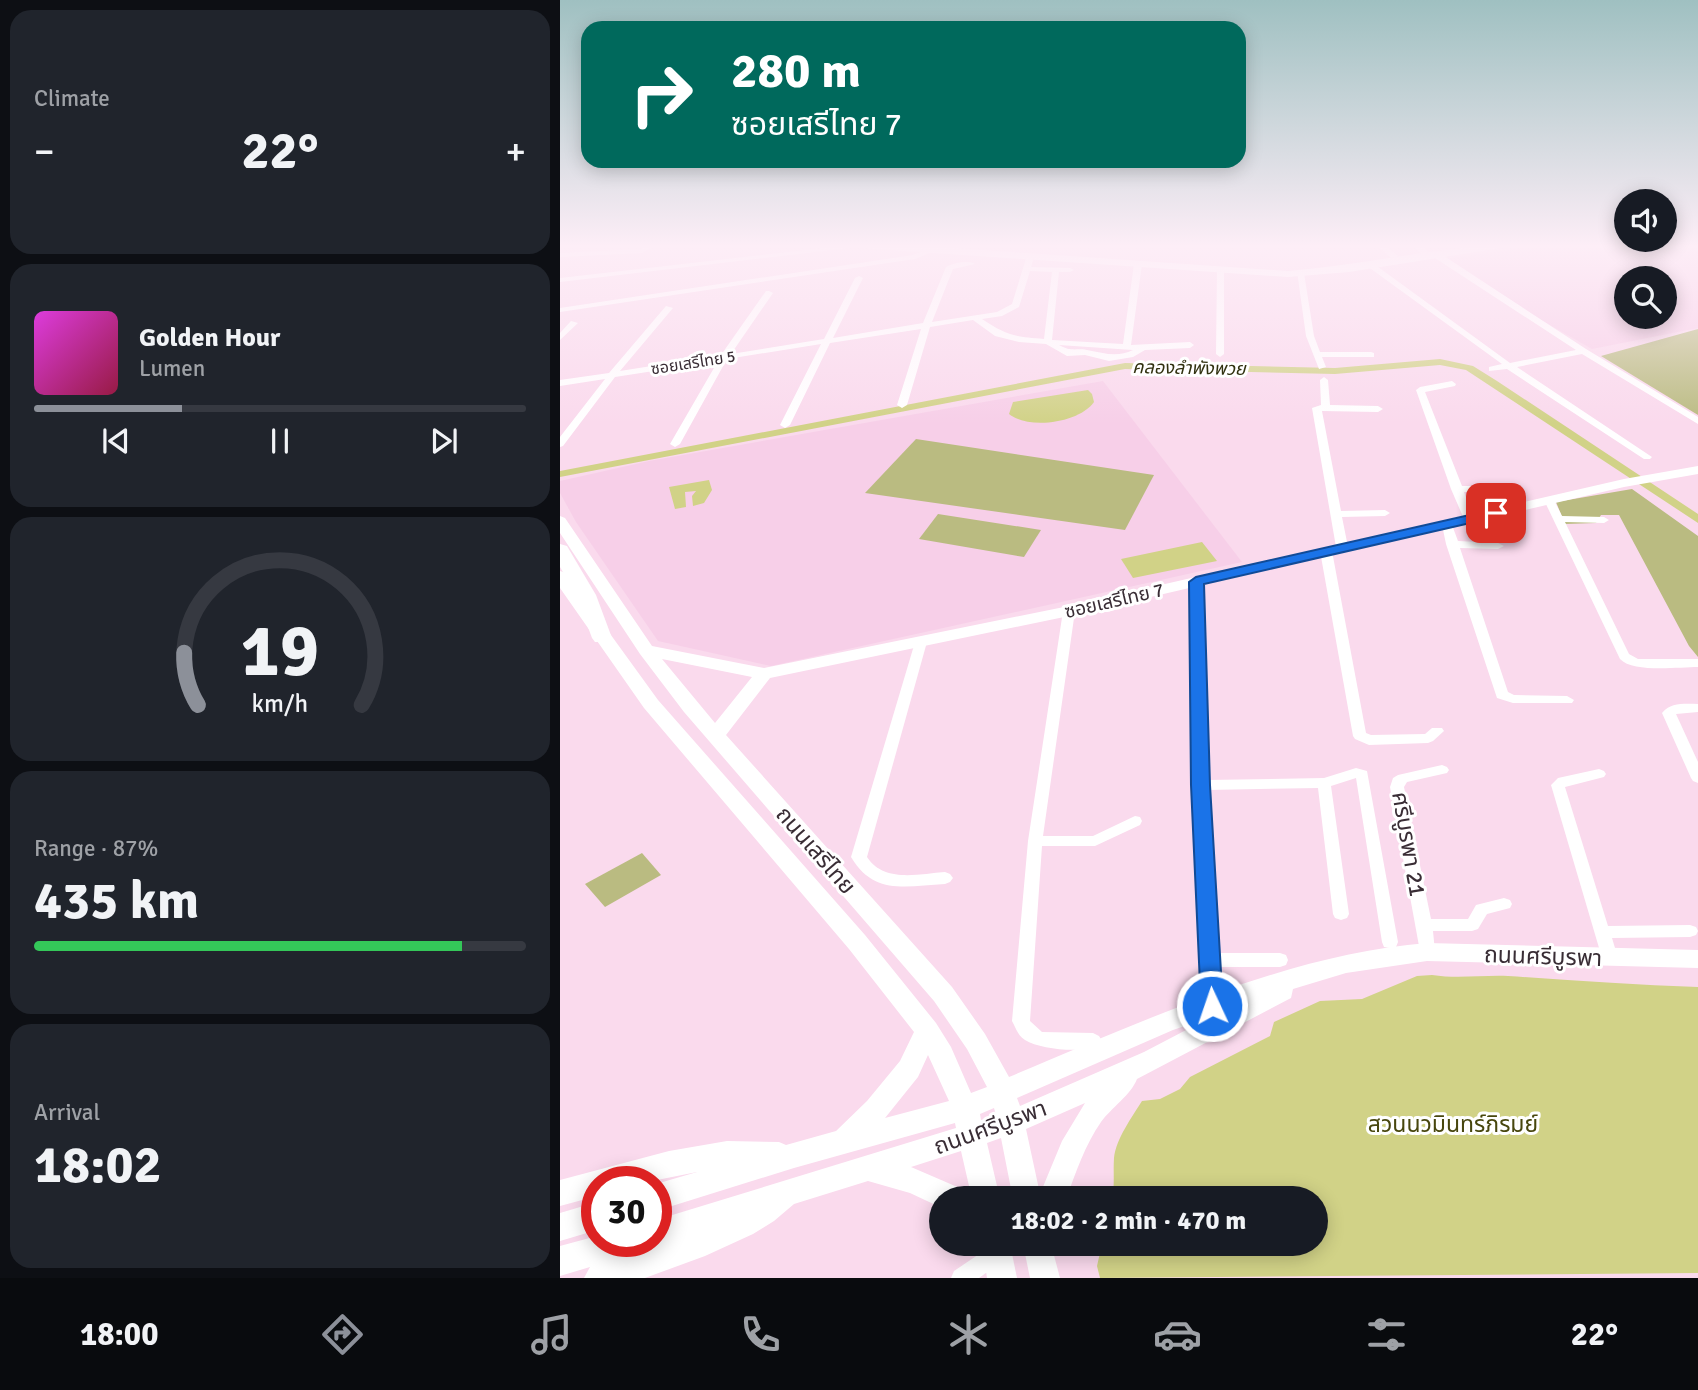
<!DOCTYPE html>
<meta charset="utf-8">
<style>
:root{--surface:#171b24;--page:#20242c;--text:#f1f3f6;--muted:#9ea1a6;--line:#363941;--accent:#8c9099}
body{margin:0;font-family:Signika,"Noto Sans Thai",sans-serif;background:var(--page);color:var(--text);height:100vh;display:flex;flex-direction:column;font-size:26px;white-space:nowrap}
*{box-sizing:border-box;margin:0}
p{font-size:23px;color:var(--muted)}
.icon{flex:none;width:38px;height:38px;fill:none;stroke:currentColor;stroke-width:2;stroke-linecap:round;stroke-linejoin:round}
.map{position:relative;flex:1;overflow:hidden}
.details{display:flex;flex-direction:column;gap:10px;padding:10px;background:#0d0f14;width:560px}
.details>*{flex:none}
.top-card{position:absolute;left:21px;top:21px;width:665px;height:147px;border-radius:21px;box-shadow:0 4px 18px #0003;background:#00695c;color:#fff;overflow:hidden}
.fabs{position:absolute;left:1054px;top:189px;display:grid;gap:14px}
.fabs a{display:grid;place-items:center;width:63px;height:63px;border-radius:50%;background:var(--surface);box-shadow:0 4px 18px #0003;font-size:35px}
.speed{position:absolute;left:21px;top:1166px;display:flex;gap:14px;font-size:35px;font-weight:700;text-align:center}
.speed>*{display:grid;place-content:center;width:91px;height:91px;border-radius:50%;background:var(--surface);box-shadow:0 4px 18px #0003;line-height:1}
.speed .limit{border:10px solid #d22;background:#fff;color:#111}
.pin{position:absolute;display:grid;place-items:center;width:60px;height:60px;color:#fff;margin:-30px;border-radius:14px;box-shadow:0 4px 10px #0006}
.me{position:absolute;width:77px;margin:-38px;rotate:357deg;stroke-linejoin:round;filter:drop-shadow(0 0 5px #0008)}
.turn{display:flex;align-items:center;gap:24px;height:147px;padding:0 35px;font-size:32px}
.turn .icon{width:91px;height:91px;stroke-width:2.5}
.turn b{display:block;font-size:49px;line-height:60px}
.big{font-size:52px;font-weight:700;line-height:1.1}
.details .tile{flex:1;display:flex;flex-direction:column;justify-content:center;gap:10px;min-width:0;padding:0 24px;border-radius:21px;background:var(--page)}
.details .dial{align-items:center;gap:0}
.dial svg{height:182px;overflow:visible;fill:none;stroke:var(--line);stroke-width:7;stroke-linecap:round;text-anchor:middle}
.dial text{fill:var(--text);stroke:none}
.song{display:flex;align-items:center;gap:21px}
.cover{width:84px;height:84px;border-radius:10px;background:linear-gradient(135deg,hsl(300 70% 55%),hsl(340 70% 35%))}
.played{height:7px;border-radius:4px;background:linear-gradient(90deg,var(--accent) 30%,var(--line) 30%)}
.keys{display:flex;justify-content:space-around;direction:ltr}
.heat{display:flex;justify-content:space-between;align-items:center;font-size:38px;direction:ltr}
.charge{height:10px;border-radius:5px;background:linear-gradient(90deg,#34c759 87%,var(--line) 0)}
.trip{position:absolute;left:369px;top:1186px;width:399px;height:70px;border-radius:35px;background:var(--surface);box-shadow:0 4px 18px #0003;font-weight:700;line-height:70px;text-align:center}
.menu{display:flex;height:112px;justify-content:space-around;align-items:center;background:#090b0e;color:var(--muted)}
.menu .icon{width:49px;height:49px}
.menu .active{color:var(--accent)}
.menu b{font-size:32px;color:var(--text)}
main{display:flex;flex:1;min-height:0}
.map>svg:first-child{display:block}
.built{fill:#f7cfe8;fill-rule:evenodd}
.green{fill:#babb81}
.water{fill:#d1d287}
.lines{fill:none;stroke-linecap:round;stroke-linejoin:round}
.canal{fill:#d1d287;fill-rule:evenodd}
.street{fill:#fff;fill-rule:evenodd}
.secondary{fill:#fff;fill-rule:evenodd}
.primary{fill:#fff;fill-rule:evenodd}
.route{fill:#1a73e8;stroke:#114b97;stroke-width:2}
.labels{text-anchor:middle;stroke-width:6;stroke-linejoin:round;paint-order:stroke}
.far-street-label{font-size:16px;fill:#392d35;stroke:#fff}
.far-water-label{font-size:18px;font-style:italic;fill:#313110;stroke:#fff}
.street-label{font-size:19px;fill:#392d35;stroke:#fff}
.near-street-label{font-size:23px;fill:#392d35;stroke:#fff}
.near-park-label{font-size:23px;fill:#48470e;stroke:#fff}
</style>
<main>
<section class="details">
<div class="tile"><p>Climate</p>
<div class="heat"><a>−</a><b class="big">22°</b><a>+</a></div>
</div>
<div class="tile">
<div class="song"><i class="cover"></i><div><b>Golden Hour</b><p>Lumen</p></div></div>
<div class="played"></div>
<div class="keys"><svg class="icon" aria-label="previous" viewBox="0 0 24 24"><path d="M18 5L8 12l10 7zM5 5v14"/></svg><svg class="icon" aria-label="pause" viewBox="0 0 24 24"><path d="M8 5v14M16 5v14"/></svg><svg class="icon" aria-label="next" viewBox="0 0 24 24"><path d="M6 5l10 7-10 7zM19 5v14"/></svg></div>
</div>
<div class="tile dial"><svg viewBox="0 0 100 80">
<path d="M14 69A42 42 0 1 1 86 69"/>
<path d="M14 69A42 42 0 0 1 8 46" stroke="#8c9099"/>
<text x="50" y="56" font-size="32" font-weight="700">19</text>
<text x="50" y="72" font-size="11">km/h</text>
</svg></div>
<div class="tile"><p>Range · 87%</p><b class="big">435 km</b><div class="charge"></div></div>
<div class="tile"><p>Arrival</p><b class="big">18:02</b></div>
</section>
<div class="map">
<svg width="1138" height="1278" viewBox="0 0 1138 1278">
<rect width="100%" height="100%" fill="#fadaed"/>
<g class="built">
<path d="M 982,245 L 1138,245 L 1138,328 L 1032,349 L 960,308 L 962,307 L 885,259 ZM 1066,278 L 1104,278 L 1104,317 L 1066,317 Z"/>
<polygon points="543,381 682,562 211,666 98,641 16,522 0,493 0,481 89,461"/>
</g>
<g class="green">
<polygon points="1138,329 1138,415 1041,356"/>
<polygon points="356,439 594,475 565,530 305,493"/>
<polygon points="1072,489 1138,536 1138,657 1129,646 1059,515 1041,515 1036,523 1005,524 996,502"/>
<polygon points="378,514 481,530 464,557 359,539"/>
<polygon points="82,853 101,875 45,907 25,884"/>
</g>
<g class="water">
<path d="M 528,390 L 532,394 L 534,402 C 519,423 469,430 449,414 L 453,402 Z"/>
<polygon points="149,480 152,490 144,503 133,506 132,496 136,491 125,492 126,507 115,509 109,487"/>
<polygon points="642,542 657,561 573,578 561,559"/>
<path d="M 872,975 C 897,979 922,975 948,976 C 1011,980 1075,985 1138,987 L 1138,1273 L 540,1278 L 537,1266 L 542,1244 L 756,1244 L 756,1199 L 552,1199 C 555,1185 553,1172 554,1158 C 556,1139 572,1117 582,1101 L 600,1099 L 620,1089 L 630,1077 L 710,1036 L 714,1022 L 760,1001 L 802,999 L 857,976 Z"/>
</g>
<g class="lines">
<polygon class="canal" points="880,359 913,366 937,381 1138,514 1138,523 906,370 880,365 775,374 565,369 0,477 0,471 565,363 775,368"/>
<g class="street">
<polygon points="87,245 96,245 82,253 0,257 0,253 80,249"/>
<polygon points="290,245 315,245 0,282 0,278"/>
<polygon points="817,245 825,245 838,256 831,258"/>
<polygon points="852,245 860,245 869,252 862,254"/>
<polygon points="901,245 908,245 909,246 905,248"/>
<polygon points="369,248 372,248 372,252 355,259 0,312 0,308 353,255"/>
<polygon points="875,254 881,254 1026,349 1138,417 1138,424 1022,354 957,367 1092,457 1090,459 1084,459 947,369 929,371 929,367 942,364 807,266 814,264 950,363 1016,350 875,258"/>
<path d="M 467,255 L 474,257 L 471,267 L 510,268 L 514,270 L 510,272 L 499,272 L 492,340 L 563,344 L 574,264 L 578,262 L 582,264 L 571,345 L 630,342 L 634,345 L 630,348 L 585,350 L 573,357 L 549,361 L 525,355 L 507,356 L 486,344 L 459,342 L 435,336 L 413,320 L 370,327 L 347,405 L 342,408 L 337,405 L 361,329 L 270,343 L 230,425 L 225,428 L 220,425 L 261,344 L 167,359 L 120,444 L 115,447 L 110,444 L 158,361 L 55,377 L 3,446 L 0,447 L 0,437 L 45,379 L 0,386 L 0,380 L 49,373 L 106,306 L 113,308 L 60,371 L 161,355 L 206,291 L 209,291 L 213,293 L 171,354 L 264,339 L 295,278 L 299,276 L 303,278 L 273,338 L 363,323 L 386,267 C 393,263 408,260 415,264 L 393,269 L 372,322 L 437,312 L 452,304 ZM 470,271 L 492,272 L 484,339 C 455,337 446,335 422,319 L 442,316 L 459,307 ZM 499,345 L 573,350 C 557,358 544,353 527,350 C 515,348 511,352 499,345 Z"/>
<polygon points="657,269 664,271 664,354 660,357 656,354"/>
<polygon points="737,271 744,273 754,336 760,352 811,352 814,353 814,357 762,357 766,367 759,369 746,336"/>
<polygon points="11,321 18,323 0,340 0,333"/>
<polygon points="764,377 768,380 770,405 818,406 823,409 818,412 762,411 781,511 825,510 830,513 825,516 782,517 788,547 782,550 776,547 752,408 761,405 760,380"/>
<polygon points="892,381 896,384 895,386 865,392 902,486 937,486 942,489 937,492 904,492 914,519 909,522 904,519 891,489 856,390 860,387"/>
<path d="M 989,497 L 994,500 L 1002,516 L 1044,517 L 1049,520 L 1044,523 L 1005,522 L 1069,654 L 1078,659 L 1138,659 L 1138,667 C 1118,667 1073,673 1060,659 L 984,500 Z"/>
<polygon points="887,522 892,525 898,541 938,543 944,546 938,549 900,548 948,692 954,695 1007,696 1014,700 1012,703 953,703 937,698 886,544 882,525"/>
<polygon points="766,548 772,551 806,733 811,735 865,734 872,728 882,728 884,731 873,741 868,743 809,745 795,739 793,736 760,551"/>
<polygon points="636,579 642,582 647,780 764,778 796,768 807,771 838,942 836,947 830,948 824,947 822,942 796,778 771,786 789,914 787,918 781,920 775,918 773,914 758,788 647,790 657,953 720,953 726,955 728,960 726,965 720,967 658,967 661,1006 658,1011 652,1013 646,1011 643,1006 633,785 630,582"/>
<path d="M 509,607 L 515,611 L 483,836 L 533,836 L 575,816 L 580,817 L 582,821 L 580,825 L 535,846 L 482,846 L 470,1021 L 482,1032 L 533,1033 L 539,1036 L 542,1041 L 539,1046 C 522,1053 481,1050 465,1040 C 458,1036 456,1028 452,1021 L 468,841 L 503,611 Z"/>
<path d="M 361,638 L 367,642 L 307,857 C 324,883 358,874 385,872 L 390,874 L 393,878 L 390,882 L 385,884 C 347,886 314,896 291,857 L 355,642 Z"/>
<path d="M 1138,704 L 1138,712 L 1116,714 L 1138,762 L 1138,783 L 1133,781 L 1131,778 L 1102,713 C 1111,702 1125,704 1138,704 Z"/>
<polygon points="882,765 887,767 889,770 887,773 847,782 844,787 871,919 908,919 916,905 944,898 950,900 952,904 950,908 927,914 918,929 912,931 873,931 875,952 873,957 867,959 861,957 830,787 833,778 838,775"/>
<polygon points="1039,769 1044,771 1046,774 1044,777 1005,787 1048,926 1130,925 1136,927 1138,931 1136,935 1130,937 1052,938 1058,958 1056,963 1050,965 1044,963 1042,958 991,785 998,778"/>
<polygon points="434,1244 444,1246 447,1253 444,1260 419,1278 391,1278 394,1271"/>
</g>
<g class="secondary">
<path d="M 295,245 L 351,245 L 728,271 C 804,265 885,245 960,245 L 789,272 L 728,277 L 300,248 Z"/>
<path d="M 1138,466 L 1138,474 L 1064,487 L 509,616 L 210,678 L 166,735 L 392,987 L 425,1034 L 449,1077 C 578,1023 727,954 867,943 L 1138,950 L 1138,968 L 867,961 L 786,973 L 733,989 L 731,998 L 577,1079 C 571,1095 551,1108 541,1122 C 525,1145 516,1172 506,1199 L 453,1199 L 441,1138 L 427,1143 L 440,1199 L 412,1199 L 401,1151 L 351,1167 L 402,1189 L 406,1199 L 382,1199 L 382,1208 L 350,1193 L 308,1181 L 234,1204 L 214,1221 L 193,1234 L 145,1256 L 85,1278 L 24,1278 L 30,1267 L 0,1276 L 0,1246 L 37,1236 L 37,1241 L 96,1241 L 96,1220 L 396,1128 L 395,1123 L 234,1168 L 96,1211 L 96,1184 L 137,1172 L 92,1181 L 37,1181 L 37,1196 L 0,1206 L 0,1180 L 109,1151 L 167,1141 L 219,1142 L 226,1145 L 276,1131 L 307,1101 L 340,1061 L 354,1032 L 289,949 L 84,708 L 0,588 L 0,571 L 6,573 L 98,700 L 305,935 L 376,1023 L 391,1047 L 411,1093 L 427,1087 L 407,1049 L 374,1001 L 124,712 L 80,654 L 0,533 L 0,516 L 5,518 L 92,646 L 204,668 L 509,606 L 1064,479 ZM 102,659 L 192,677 L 155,723 ZM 651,1017 L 584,1052 L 460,1106 L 457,1098 L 613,1030 ZM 368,1055 L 389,1101 L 325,1118 L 358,1077 ZM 525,1103 L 502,1141 L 480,1194 L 466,1129 ZM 434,1108 L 436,1115 L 421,1120 L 420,1114 ZM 85,1242 L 92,1246 L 82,1250 Z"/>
<polygon points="37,1202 37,1230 0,1241 0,1213"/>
<polygon points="422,1244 450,1244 457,1278 427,1278"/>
<polygon points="463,1244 491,1244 500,1278 470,1278"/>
</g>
<polygon class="primary" points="0,544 7,546 36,595 52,638 49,642 35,642 32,638 16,595 0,567"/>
</g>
<linearGradient id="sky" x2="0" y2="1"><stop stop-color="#9fc0c1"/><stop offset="0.58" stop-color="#fdeef7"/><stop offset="1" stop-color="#fdeef7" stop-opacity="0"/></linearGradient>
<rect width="1138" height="424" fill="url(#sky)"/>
<polygon class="route" points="936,509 941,510 941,516 644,584 650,785 663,1006 660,1012 652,1015 644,1012 641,1006 631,785 629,582 636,577"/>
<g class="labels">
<g class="far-street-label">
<text transform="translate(133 362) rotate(-9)" y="6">ซอยเสรีไทย 5</text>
</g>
<g class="far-water-label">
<text transform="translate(629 368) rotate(1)" y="6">คลองลำพังพวย</text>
</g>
<g class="street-label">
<text transform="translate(554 600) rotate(-13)" y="7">ซอยเสรีไทย 7</text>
</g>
<g class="near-street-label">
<text transform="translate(849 844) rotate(80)" y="8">ศรีบูรพา 21</text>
<text transform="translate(256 850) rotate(49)" y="8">ถนนเสรีไทย</text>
<text transform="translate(983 956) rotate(2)" y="8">ถนนศรีบูรพา</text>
<text transform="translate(430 1127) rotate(-20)" y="8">ถนนศรีบูรพา</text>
</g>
<g class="near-park-label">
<text x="893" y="1132">สวนนวมินทร์ภิรมย์</text>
</g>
</g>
</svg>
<div class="fabs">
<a><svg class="icon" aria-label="sound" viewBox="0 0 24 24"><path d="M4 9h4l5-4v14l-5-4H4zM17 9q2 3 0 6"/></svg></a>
<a><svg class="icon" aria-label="search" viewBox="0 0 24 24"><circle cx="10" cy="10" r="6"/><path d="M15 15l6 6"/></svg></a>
</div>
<div class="speed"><div class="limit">30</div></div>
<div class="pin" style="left:936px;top:513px;background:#d93025"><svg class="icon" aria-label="arrive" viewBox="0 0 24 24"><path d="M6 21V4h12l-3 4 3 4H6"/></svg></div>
<svg class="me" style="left:652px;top:1006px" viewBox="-20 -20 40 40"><circle r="17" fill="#1a73e8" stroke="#fff" stroke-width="3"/><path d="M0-11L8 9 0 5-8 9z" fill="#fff"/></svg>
<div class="trip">18:02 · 2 min · 470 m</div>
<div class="top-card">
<div class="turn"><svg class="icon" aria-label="right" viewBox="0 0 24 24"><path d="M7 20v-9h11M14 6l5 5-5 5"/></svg><div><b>280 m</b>ซอยเสรีไทย 7</div></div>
</div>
</div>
</main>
<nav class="menu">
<b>18:00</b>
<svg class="icon active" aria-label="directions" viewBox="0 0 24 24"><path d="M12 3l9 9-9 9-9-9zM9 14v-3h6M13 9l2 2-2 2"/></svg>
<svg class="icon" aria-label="music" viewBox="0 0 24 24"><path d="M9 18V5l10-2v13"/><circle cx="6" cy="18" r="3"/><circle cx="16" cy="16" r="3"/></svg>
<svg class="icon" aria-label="phone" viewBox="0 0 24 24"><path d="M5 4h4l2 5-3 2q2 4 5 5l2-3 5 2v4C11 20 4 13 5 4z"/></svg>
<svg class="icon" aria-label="climate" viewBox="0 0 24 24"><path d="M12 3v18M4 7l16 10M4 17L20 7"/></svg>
<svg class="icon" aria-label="car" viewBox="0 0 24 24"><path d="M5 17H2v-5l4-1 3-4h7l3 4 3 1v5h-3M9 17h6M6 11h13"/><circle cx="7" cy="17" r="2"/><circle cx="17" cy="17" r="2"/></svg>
<svg class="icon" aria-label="filters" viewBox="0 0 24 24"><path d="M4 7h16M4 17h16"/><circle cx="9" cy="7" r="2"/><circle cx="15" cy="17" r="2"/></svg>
<b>22°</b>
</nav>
